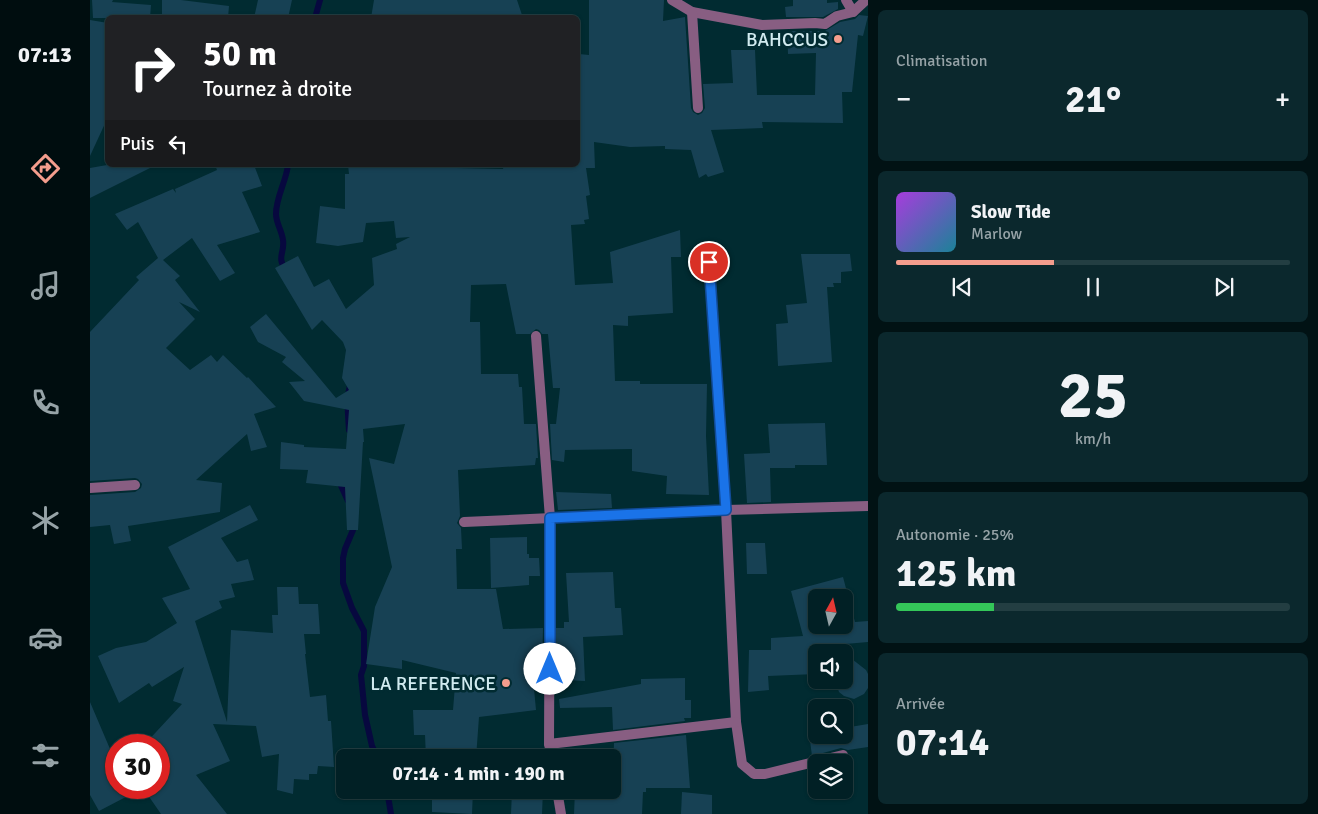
<!DOCTYPE html>
<html lang="fr">
<meta charset="utf-8">
<style>
:root{--surface:#012025;--page:#0b282d;--text:#f1f3f6;--muted:#96a3a7;--line:#233e42;--accent:#f49d8d}
body{margin:0;font-family:Signika,sans-serif;background:var(--page);color:var(--text);height:100vh;display:flex;flex-direction:column;font-size:19px;white-space:nowrap}
*{box-sizing:border-box;margin:0}
p{font-size:16px;color:var(--muted)}
.icon{flex:none;width:28px;height:28px;fill:none;stroke:currentColor;stroke-width:2;stroke-linecap:round;stroke-linejoin:round}
.map{position:relative;flex:1;overflow:hidden}
.panel{display:flex;flex-direction:column;gap:10px;padding:10px;background:#011214;width:450px}
.panel>*{flex:none}
.banner{position:absolute;left:15px;top:15px;width:475px;height:152px;border-radius:8px;box-shadow:0 1px 4px #0004,0 0 0 1px var(--line);background:#202124;color:#fff;overflow:hidden}
.needle{width:32px;rotate:8deg}
.controls{position:absolute;left:718px;top:589px;display:grid;gap:10px}
.controls a{display:grid;place-items:center;width:45px;height:45px;border-radius:8px;background:var(--surface);box-shadow:0 1px 4px #0004,0 0 0 1px var(--line);font-size:25px}
.speed{position:absolute;left:15px;top:734px;display:flex;gap:10px;font-size:25px;font-weight:700;text-align:center}
.speed>*{display:grid;place-content:center;width:65px;height:65px;border-radius:50%;background:var(--surface);box-shadow:0 1px 4px #0004,0 0 0 1px var(--line);line-height:1}
.speed .limit{border:8px solid #d22;background:#fff;color:#111}
.pin{position:absolute;display:grid;place-items:center;width:42px;height:42px;color:#fff;margin:-21px;border:2px solid #fff;border-radius:50%;box-shadow:0 1px 5px #0007}
.me{position:absolute;width:55px;margin:-28px;rotate:0deg;stroke-linejoin:round;filter:drop-shadow(0 0 4px #0008)}
.turn{display:flex;align-items:center;gap:18px;height:105px;padding:0 15px;font-size:22px}
.turn .icon{width:65px;height:65px;stroke-width:2.5}
.turn b{display:block;font-size:35px;line-height:42px}
.then{display:flex;align-items:center;height:48px;padding:0 15px;background:#0003;gap:10px;font-size:19px}
.big{font-size:38px;font-weight:700;line-height:1.1}
.panel .card{flex:1;display:flex;flex-direction:column;justify-content:center;gap:8px;min-width:0;padding:0 18px;border-radius:8px;background:var(--page)}
.panel .dial{align-items:center;gap:0}
.dial b{font-size:65px;line-height:1}
.song{display:flex;align-items:center;gap:15px}
.cover{width:60px;height:60px;border-radius:8px;background:linear-gradient(135deg,hsl(280 70% 55%),hsl(190 70% 35%))}
.played{height:5px;border-radius:2px;background:linear-gradient(90deg,var(--accent) 40%,var(--line) 40%)}
.keys{display:flex;justify-content:space-around;direction:ltr}
.heat{display:flex;justify-content:space-between;align-items:center;font-size:28px;direction:ltr}
.charge{height:8px;border-radius:4px;background:linear-gradient(90deg,#34c759 25%,var(--line) 0)}
.trip{position:absolute;left:246px;top:749px;width:285px;height:50px;border-radius:8px;background:var(--surface);box-shadow:0 1px 4px #0004,0 0 0 1px var(--line);font-weight:700;line-height:50px;text-align:center}
main{display:flex;flex:1;min-height:0}
.menu{display:flex;flex-direction:column;width:90px;justify-content:space-around;align-items:center;background:#000d0f;color:var(--muted)}
.menu .icon{width:35px;height:35px}
.menu .current{color:var(--accent)}
.menu b{font-size:22px;color:var(--text)}
.map>svg:first-child{display:block}
.lines{fill:none;stroke-linecap:round;stroke-linejoin:round}
.stream{stroke:#07083f;stroke-width:6}
.building{fill:#174154;fill-rule:evenodd}
.street{stroke:#885e82;stroke-width:10}
.route-casing{stroke:#114b97;stroke-width:12}
.route{stroke:#1a73e8;stroke-width:9}
.poi-dot{fill:#f49d8d;stroke:#012b31;stroke-width:2}
.labels{text-anchor:middle;stroke-width:5;stroke-linejoin:round;paint-order:stroke}
.poi-label{font-size:19px;fill:#d1ebf0;stroke:#012b31;text-anchor:end}
</style>
<main>
<nav class="menu">
<b>07:13</b>
<svg class="icon current" aria-label="directions" viewBox="0 0 24 24"><path d="M12 3l9 9-9 9-9-9zM9 14v-3h6M13 9l2 2-2 2"/></svg>
<svg class="icon" aria-label="music" viewBox="0 0 24 24"><path d="M9 18V5l10-2v13"/><circle cx="6" cy="18" r="3"/><circle cx="16" cy="16" r="3"/></svg>
<svg class="icon" aria-label="phone" viewBox="0 0 24 24"><path d="M5 4h4l2 5-3 2q2 4 5 5l2-3 5 2v4C11 20 4 13 5 4z"/></svg>
<svg class="icon" aria-label="climate" viewBox="0 0 24 24"><path d="M12 3v18M4 7l16 10M4 17L20 7"/></svg>
<svg class="icon" aria-label="car" viewBox="0 0 24 24"><path d="M5 17H2v-5l4-1 3-4h7l3 4 3 1v5h-3M9 17h6M6 11h13"/><circle cx="7" cy="17" r="2"/><circle cx="17" cy="17" r="2"/></svg>
<svg class="icon" aria-label="filters" viewBox="0 0 24 24"><path d="M4 7h16M4 17h16"/><circle cx="9" cy="7" r="2"/><circle cx="15" cy="17" r="2"/></svg>
</nav>
<div class="map">
<svg width="778" height="814" viewBox="0 0 778 814">
<rect width="100%" height="100%" fill="#012b31"/>
<g class="lines">
<g class="stream">
<polyline points="225,18 230,0"/>
<path d="M 196,270 C 186,257 195,253 193,240 C 192,231 186,223 186,214 C 186,197 196,182 198,165"/>
<path d="M 259,430 C 258,414 256,398 261,381"/>
<polyline points="248,479 258,501"/>
<polyline points="263,523 263,530 255,549 253,558 253,583 262,608 274,631 274,666 271,675 275,715 282,746 288,758"/>
<polyline points="297,790 301,814"/>
</g>
</g>
<g class="building">
<polygon points="2,0 23,0 22,2 61,5 60,18 3,18"/>
<polygon points="72,0 91,0 139,6 138,18 72,18"/>
<polygon points="168,0 202,0 198,18 164,18"/>
<polygon points="284,0 427,0 433,18 281,18"/>
<polygon points="499,0 574,0 573,21 595,17 601,108 603,112 608,115 612,113 615,108 613,84 643,83 641,50 665,50 667,95 725,95 726,53 698,54 697,31 735,31 750,22 765,19 769,15 778,16 773,36 768,35 762,92 752,92 753,123 672,122 673,128 621,130 634,172 618,177 616,174 609,178 601,150 575,149 575,146 540,147 504,142 505,168 496,168 500,195 496,196 499,219 494,220 495,224 481,225 485,285 523,283 520,252 590,230 591,257 581,257 583,313 538,316 538,326 523,325 525,381 550,381 550,384 617,384 616,436 619,495 576,494 577,476 542,471 542,449 475,450 474,462 462,460 460,424 466,424 470,388 463,388 458,334 452,334 449,330 446,329 440,334 426,334 416,284 381,285 380,322 390,322 391,374 428,374 429,387 432,387 434,424 446,424 448,458 446,458 445,465 368,470 370,516 367,523 371,528 372,549 366,549 367,589 406,589 413,629 453,628 452,670 443,678 446,710 389,717 386,758 336,758 335,735 324,735 323,710 363,710 366,673 312,660 312,669 276,664 285,607 302,567 279,458 304,464 315,424 273,429 274,442 273,442 268,530 257,530 255,487 216,483 218,470 190,469 191,442 214,445 214,447 256,449 259,410 214,401 199,382 215,381 192,362 196,357 168,342 160,327 176,314 246,398 259,390 252,378 256,350 253,342 232,320 222,330 185,268 208,256 224,287 239,279 256,309 284,285 282,258 307,249 306,244 320,237 306,238 304,221 276,223 273,242 248,246 226,243 230,206 255,209 255,174 259,174 258,165 365,165 366,168 413,169 414,165 488,165 488,63 489,54 499,55"/>
<polygon points="703,0 737,0 737,3 748,2 748,9 733,17 696,17 695,7 703,6"/>
<polygon points="0,20 18,23 18,117 0,156"/>
<polygon points="17,165 66,165 0,198 0,168"/>
<polygon points="125,165 164,165 172,186 152,192 170,232 127,245 145,273 130,281 102,238 73,260 90,276 85,280 110,312 89,302 105,319 76,348 100,370 121,355 127,362 133,355 157,378 158,377 186,407 164,414 177,447 161,451 157,434 106,480 132,483 130,512 38,526 41,541 24,544 20,525 0,527 0,495 45,492 51,488 52,484 48,479 45,478 0,481 0,332 49,280 46,277 68,258 48,222 37,230 25,214 83,189 86,193 85,189 127,170"/>
<polygon points="711,254 760,254 762,271 751,272 751,283 743,283 744,287 737,287 742,362 688,366 686,324 698,323 696,305 717,303"/>
<polygon points="735,423 737,465 705,465 705,468 680,468 681,502 657,503 654,454 680,453 678,424"/>
<polygon points="466,492 521,494 522,508 468,510"/>
<polygon points="160,505 168,520 131,538 147,562 158,559 164,580 141,584 145,597 129,601 132,608 105,621 137,722 141,630 183,633 182,615 188,615 187,587 208,587 209,604 228,604 230,634 214,634 216,654 215,654 220,697 236,695 238,721 241,721 244,767 228,766 227,774 219,774 219,780 204,779 203,794 187,790 189,754 172,757 166,726 123,724 140,761 106,775 137,814 71,814 53,788 9,811 0,795 0,702 26,763 26,788 69,788 69,745 54,745 92,704 83,701 94,667 62,687 59,683 29,703 8,656 26,648 56,642 87,623 72,598 100,589 78,547"/>
<polygon points="437,537 437,554 439,554 439,558 449,558 450,576 439,576 439,585 401,588 400,538"/>
<polygon points="656,543 675,543 677,574 657,574"/>
<polygon points="523,572 525,608 531,608 533,635 493,637 495,681 475,680 474,652 466,659 466,628 474,628 474,622 479,622 476,573"/>
<path d="M 753,577 L 765,622 L 778,621 L 778,642 L 744,645 L 776,670 L 778,674 L 778,688 L 774,694 L 764,699 L 754,696 L 749,692 L 745,680 L 754,680 L 754,652 L 726,652 L 726,674 L 678,676 L 679,690 L 658,692 L 659,650 L 681,650 L 681,638 L 713,636 L 701,591 ZM 726,598 L 754,598 L 754,625 L 726,625 Z"/>
<polygon points="595,678 595,700 601,700 601,718 594,718 595,721 523,730 522,707 470,708 469,699 551,684 551,679"/>
<polygon points="778,724 778,747 758,750 751,748 722,756 719,733 726,732 726,735 754,735 754,728"/>
<polygon points="596,735 600,788 556,788 556,792 553,792 552,814 484,814 485,790 522,791 524,743"/>
<polygon points="361,790 383,790 382,814 342,812 342,791 361,792"/>
<polygon points="422,790 453,790 452,814 421,814"/>
<polygon points="592,792 622,795 622,814 591,814"/>
</g>
<g class="lines">
<g class="street">
<polyline points="582,0 602,12 672,25 725,23 735,24 747,16 763,12 776,0"/>
<polyline points="756,0 763,12"/>
<polyline points="602,12 608,108"/>
<polyline points="619,262 636,510 646,722 652,764 664,774 675,774 753,755"/>
<polyline points="446,336 460,518 459,744 462,758"/>
<polyline points="0,488 45,485"/>
<polyline points="374,522 636,510 778,506"/>
<polyline points="459,744 646,722"/>
<polyline points="467,790 471,814"/>
</g>
</g>
<g class="lines">
<defs>
<polyline id="route" points="460,669 460,518 636,510 619,262"/>
</defs>
<use href="#route" class="route-casing"/>
<use href="#route" class="route"/>
</g>
<g class="poi-dot">
<circle cx="748" cy="39" r="5"/>
<circle cx="416" cy="683" r="5"/>
</g>
<g class="labels">
<g class="poi-label">
<text x="738" y="46">BAHCCUS</text>
<text x="406" y="690">LA REFERENCE</text>
</g>
</g>
</svg>
<div class="controls">
<a><svg class="needle" viewBox="-14 -14 28 28"><path d="M0-13l5 13h-10z" fill="#e53935"/><path d="M0 13l5-13h-10z" fill="#96a3a7"/></svg></a>
<a><svg class="icon" aria-label="sound" viewBox="0 0 24 24"><path d="M4 9h4l5-4v14l-5-4H4zM17 9q2 3 0 6"/></svg></a>
<a><svg class="icon" aria-label="search" viewBox="0 0 24 24"><circle cx="10" cy="10" r="6"/><path d="M15 15l6 6"/></svg></a>
<a><svg class="icon" aria-label="layers" viewBox="0 0 24 24"><path d="M12 4l9 5-9 5-9-5zM3 14l9 5 9-5"/></svg></a>
</div>
<div class="speed"><div class="limit">30</div></div>
<div class="pin" style="left:619px;top:262px;background:#d93025"><svg class="icon" aria-label="arrive" viewBox="0 0 24 24"><path d="M6 21V4h12l-3 4 3 4H6"/></svg></div>
<svg class="me" style="left:460px;top:669px" viewBox="-20 -20 40 40"><circle r="19" fill="#fff"/><path d="M0-13L10 11 0 6-10 11z" fill="#1a73e8"/></svg>
<div class="trip">07:14 · 1 min · 190 m</div>
<div class="banner">
<div class="turn"><svg class="icon" aria-label="right" viewBox="0 0 24 24"><path d="M7 20v-9h11M14 6l5 5-5 5"/></svg><div><b>50 m</b>Tournez à droite</div></div>
<div class="then">Puis<svg class="icon" aria-label="left" viewBox="0 0 24 24"><path d="M17 20v-9H6M10 6l-5 5 5 5"/></svg></div>
</div>
</div>
<section class="panel">
<div class="card"><p>Climatisation</p>
<div class="heat"><a>−</a><b class="big">21°</b><a>+</a></div>
</div>
<div class="card">
<div class="song"><i class="cover"></i><div><b>Slow Tide</b><p>Marlow</p></div></div>
<div class="played"></div>
<div class="keys"><svg class="icon" aria-label="previous" viewBox="0 0 24 24"><path d="M18 5L8 12l10 7zM5 5v14"/></svg><svg class="icon" aria-label="pause" viewBox="0 0 24 24"><path d="M8 5v14M16 5v14"/></svg><svg class="icon" aria-label="next" viewBox="0 0 24 24"><path d="M6 5l10 7-10 7zM19 5v14"/></svg></div>
</div>
<div class="card dial"><b>25</b><p>km/h</p></div>
<div class="card"><p>Autonomie · 25%</p><b class="big">125 km</b><div class="charge"></div></div>
<div class="card"><p>Arrivée</p><b class="big">07:14</b></div>
</section>
</main>
